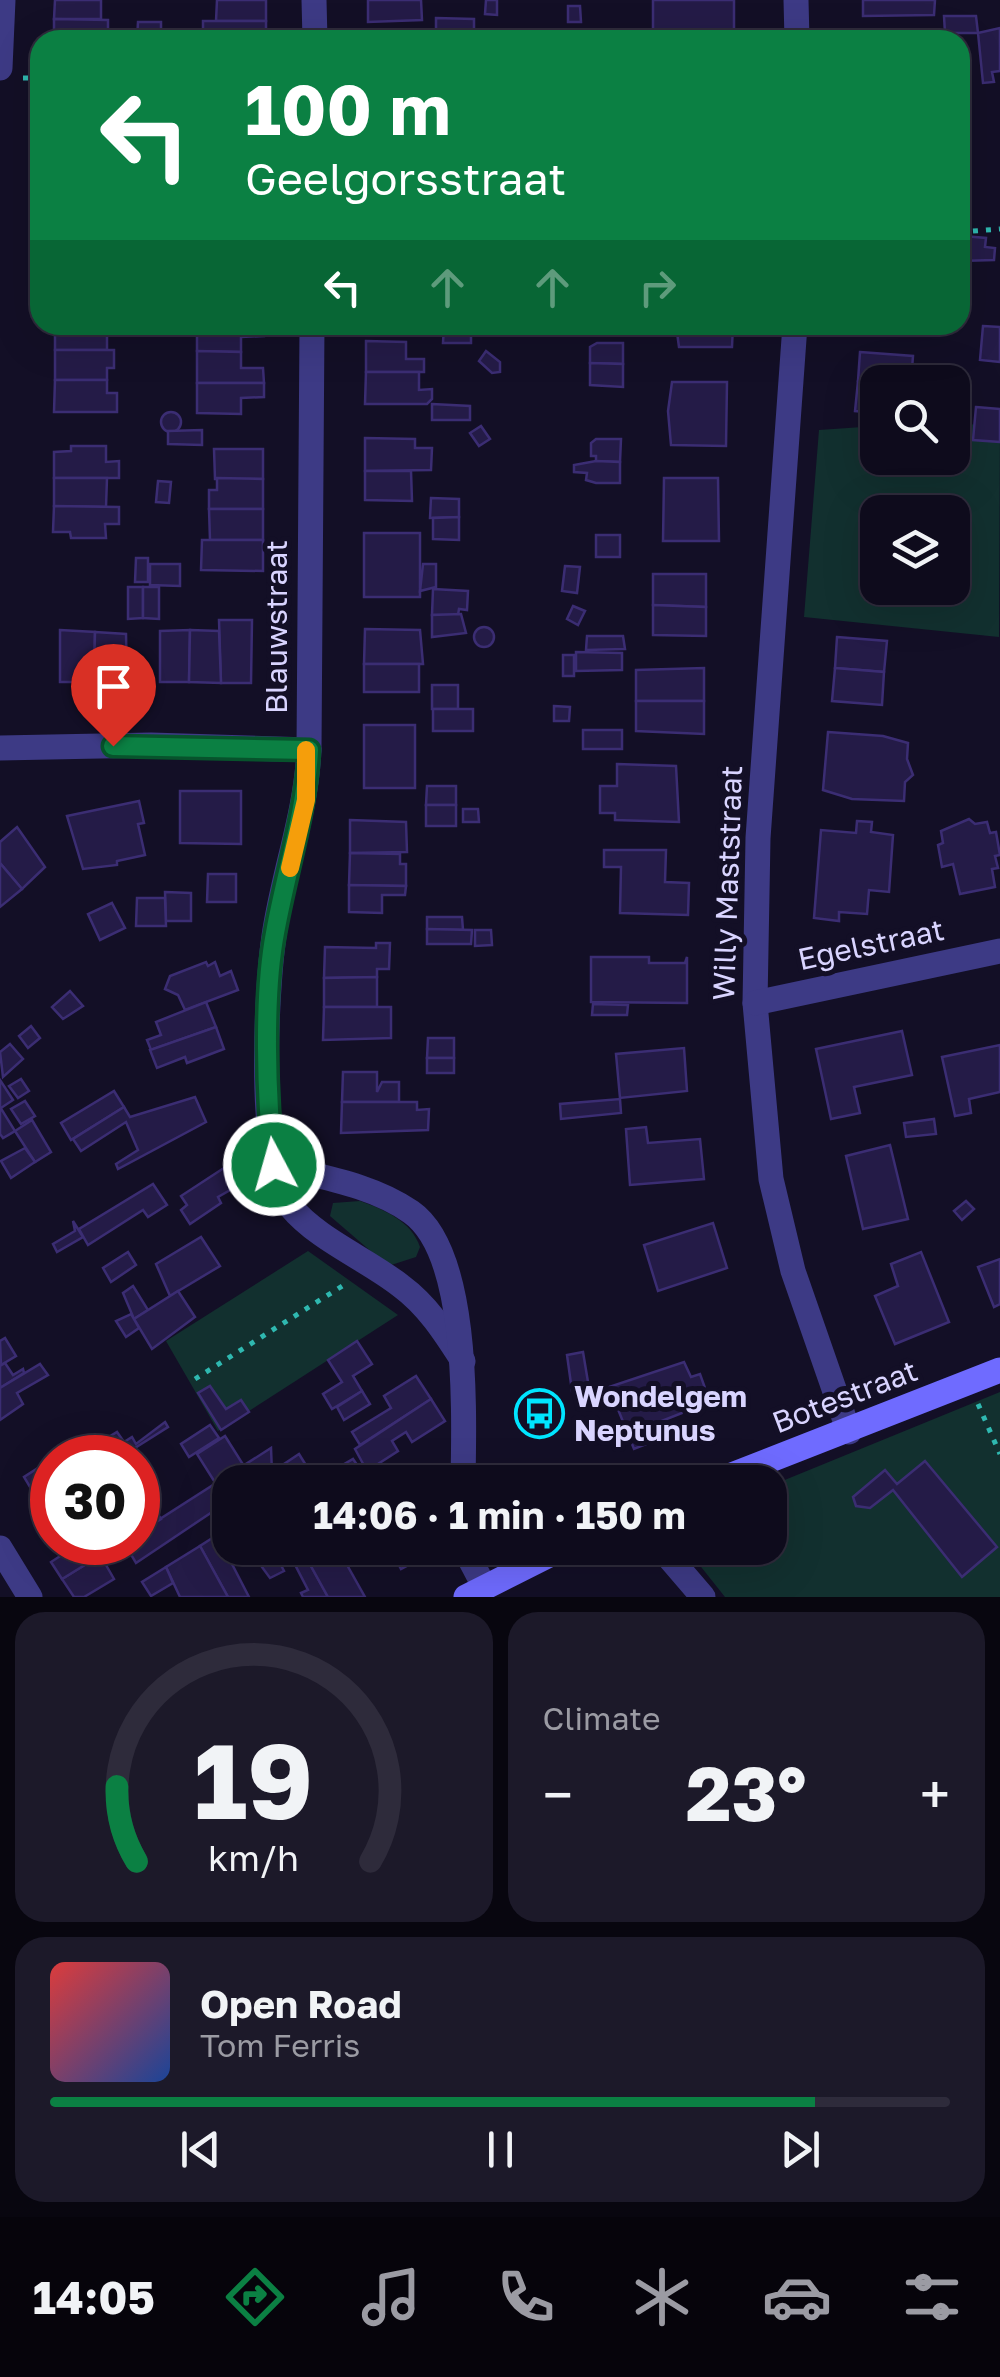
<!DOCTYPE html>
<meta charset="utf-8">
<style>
:root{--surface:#0e0b1c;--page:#1c1929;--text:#f1f3f6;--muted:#9b9ba3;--line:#2e2b3b;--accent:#0b8043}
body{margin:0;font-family:"Golos Text",sans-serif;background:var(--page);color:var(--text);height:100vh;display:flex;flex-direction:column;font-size:38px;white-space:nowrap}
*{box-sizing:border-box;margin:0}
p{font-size:32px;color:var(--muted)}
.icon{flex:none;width:55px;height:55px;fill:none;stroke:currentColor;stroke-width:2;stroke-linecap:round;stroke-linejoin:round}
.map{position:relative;height:1597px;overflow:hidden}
.drawer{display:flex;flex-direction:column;gap:15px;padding:15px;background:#08060f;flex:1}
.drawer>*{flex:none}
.hud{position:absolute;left:30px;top:30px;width:940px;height:305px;border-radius:30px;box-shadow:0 10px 40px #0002,0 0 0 2px var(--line);background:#0b8043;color:#fff;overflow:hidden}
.buttons{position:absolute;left:860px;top:365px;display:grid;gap:20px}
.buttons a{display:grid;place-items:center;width:110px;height:110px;border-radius:20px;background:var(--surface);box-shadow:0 10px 40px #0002,0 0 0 2px var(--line);font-size:50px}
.speed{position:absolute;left:30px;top:1435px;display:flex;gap:20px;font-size:50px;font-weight:700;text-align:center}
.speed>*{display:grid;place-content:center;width:130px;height:130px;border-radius:50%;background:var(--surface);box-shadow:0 10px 40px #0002,0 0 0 2px var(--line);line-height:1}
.speed .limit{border:15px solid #d22;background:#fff;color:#111}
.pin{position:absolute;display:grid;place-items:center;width:85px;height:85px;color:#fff;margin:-102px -42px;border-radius:50% 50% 50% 0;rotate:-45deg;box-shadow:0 0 10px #0007}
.pin .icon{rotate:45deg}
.me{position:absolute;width:110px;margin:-55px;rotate:354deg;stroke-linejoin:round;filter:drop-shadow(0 0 8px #0008)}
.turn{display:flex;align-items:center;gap:35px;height:210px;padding:0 50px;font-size:45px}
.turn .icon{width:130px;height:130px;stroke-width:2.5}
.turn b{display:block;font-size:70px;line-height:85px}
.lanes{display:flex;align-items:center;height:95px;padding:0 50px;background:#0003;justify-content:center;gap:50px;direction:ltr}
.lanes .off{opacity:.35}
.big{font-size:75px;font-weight:700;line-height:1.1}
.drawer .card{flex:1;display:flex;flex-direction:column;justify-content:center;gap:15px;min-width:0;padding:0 35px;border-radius:30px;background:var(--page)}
.drawer .dial{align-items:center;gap:0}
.dial svg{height:260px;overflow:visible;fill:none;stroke:var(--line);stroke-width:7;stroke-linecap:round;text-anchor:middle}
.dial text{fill:var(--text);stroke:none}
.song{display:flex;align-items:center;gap:30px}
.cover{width:120px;height:120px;border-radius:15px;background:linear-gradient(135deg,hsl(0 70% 55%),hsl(220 70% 35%))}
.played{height:10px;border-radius:5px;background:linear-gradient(90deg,var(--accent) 85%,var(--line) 85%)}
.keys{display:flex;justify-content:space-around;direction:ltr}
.heat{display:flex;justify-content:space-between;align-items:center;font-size:55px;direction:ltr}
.drawer .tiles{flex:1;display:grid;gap:15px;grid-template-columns:1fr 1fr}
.card:last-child{grid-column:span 2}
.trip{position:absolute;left:212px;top:1465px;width:575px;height:100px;border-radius:30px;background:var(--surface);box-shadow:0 10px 40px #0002,0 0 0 2px var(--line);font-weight:700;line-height:100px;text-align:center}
.tab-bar{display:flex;height:160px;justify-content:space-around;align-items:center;background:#06040b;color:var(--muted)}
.tab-bar .icon{width:70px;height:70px}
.tab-bar .active{color:var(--accent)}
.tab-bar b{font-size:45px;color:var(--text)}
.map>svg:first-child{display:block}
.green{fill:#12302f;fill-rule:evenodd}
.building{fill:#241b47;stroke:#3b2d73;stroke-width:2.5}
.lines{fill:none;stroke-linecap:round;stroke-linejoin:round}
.path{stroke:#2fb8b0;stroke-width:5;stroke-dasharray:5 8;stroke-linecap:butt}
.street{stroke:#3d3a85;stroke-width:25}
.secondary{stroke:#6f6bff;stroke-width:25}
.route-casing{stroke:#07532c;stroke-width:25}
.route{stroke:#0b8043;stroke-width:18}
.slow{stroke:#f59e0b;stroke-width:18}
.labels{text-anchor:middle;stroke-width:10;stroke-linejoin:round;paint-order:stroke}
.street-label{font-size:30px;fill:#d9d4ff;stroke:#130f26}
.poi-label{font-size:30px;font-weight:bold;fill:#d9d4ff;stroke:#130f26;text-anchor:start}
</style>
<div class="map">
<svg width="1000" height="1597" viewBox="0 0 1000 1597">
<rect width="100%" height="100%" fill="#130f26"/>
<g class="green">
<path d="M 953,424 L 1000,425 L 999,637 L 804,617 L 819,430 L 877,426 L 878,458 L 952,458 ZM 878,512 L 952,512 L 952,588 L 878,588 Z"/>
<path d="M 360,1201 C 385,1210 411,1221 420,1247 L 416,1257 L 388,1266 L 330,1216 L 333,1203 Z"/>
<polygon points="308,1251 398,1315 218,1431 166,1341"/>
<polygon points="1000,1392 1000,1597 725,1597 686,1548 770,1548 770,1486"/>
</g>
<g class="building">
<polygon points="55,0 101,0 101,19 54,19"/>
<polygon points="217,0 266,0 266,21 216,21"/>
<polygon points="368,0 421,0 422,20 368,22"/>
<polygon points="486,0 497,0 497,15 485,14"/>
<polygon points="653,0 734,0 734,30 653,29"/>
<polygon points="863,0 935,0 934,15 863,16"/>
<polygon points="568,6 580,6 581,22 568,22"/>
<polygon points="944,16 976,16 978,33 945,33"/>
<polygon points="436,18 474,19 474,38 436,38"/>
<polygon points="54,19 108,20 108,34 92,35 92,40 54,40"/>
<polygon points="203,21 266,21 266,40 210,40 210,33 203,32"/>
<polygon points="138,22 161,22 161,40 137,40"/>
<polygon points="1000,28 1000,71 992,72 994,82 983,83 978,33"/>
<polygon points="734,30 734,40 653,40 653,31"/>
<polygon points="963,236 986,238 985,247 995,248 994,260 960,261"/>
<rect x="55" y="325" width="52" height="25"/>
<polygon points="197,325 264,325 264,336 241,337 241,352 197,351"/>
<polygon points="471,325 471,343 443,343 444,326"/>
<polygon points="676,325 733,325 732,347 679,347"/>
<polygon points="983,326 1000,327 1000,362 980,360"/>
<polygon points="366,341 406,342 406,359 424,359 424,372 366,372"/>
<polygon points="597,343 623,343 623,364 590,363 590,347"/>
<polygon points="55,350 114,350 114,368 107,368 107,380 55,380"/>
<polygon points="197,351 241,352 241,368 263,368 264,383 197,383"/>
<polygon points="486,351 500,362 500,372 492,373 479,361"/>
<polygon points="860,352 913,356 911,382 858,381"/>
<polygon points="590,363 623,364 623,387 590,385"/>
<polygon points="366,372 419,372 419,390 432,389 432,399 427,404 365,404"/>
<polygon points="55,380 107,380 107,393 117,393 117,412 54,412"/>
<polygon points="858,381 878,383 878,413 855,411"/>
<polygon points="672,382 727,382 726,446 671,445 668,411"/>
<polygon points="197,383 264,383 264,397 241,398 241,414 197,413"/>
<polygon points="432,404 470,406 470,420 432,420"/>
<polygon points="976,407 1000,409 1000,442 973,440"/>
<circle cx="171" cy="422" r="10"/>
<polygon points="481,426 490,439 479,446 470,433"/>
<polygon points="202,430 202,445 168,444 168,431"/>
<polygon points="365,438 415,439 415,448 432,448 431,470 365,471"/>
<polygon points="596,439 621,439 620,462 596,461 596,456 591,456 591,443"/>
<polygon points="71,446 106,446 106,462 119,461 119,478 54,478 54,452 71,451"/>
<polygon points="214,449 263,449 263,479 215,479"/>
<polygon points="596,461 620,462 620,483 596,483 586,480 587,473 574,472 574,465"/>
<polygon points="365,471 411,471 412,501 365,500"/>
<polygon points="54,478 107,478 106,507 54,506"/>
<polygon points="217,478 263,479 263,509 209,509 209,490 217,490"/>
<polygon points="664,478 718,478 719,541 663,541"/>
<polygon points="158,481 171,482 169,503 156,502"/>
<polygon points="431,498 459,499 459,517 430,518"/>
<polygon points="54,506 119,507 119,524 105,524 106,538 71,538 70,532 53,532"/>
<polygon points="209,509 263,509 263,540 210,540"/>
<polygon points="459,517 459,540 433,539 433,518"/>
<rect x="364" y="533" width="56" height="64"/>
<rect x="596" y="535" width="24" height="22"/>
<polygon points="202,540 263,540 263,571 201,570"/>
<polygon points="136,558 148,558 148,582 135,582"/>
<polygon points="150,564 180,564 180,586 150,585"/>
<polygon points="423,564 436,564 436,587 420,591"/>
<polygon points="565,566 580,567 577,593 562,591"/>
<polygon points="653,574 706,574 706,607 653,605"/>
<polygon points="128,587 143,587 143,618 128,619"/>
<polygon points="143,587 159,587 159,619 143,618"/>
<polygon points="433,589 468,591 467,610 459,609 458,615 432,615"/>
<polygon points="653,605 706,607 706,636 653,635"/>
<polygon points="573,606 585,611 578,625 567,619"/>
<polygon points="432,615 461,614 466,633 432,637"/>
<polygon points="219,620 252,620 251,683 221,683"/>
<circle cx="484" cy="637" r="10"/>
<polygon points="365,629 420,630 423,664 364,664"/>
<polygon points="60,630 95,632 94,682 60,682"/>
<polygon points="190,630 189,682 160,682 160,631"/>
<polygon points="190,630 219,631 221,683 189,682"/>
<polygon points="95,632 126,634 127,682 94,682"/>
<polygon points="587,636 623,636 625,649 586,650"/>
<polygon points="837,637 887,641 884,672 835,668"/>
<polygon points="576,652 622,653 622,670 576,671"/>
<rect x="563" y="655" width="11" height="21"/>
<rect x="364" y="664" width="55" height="28"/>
<polygon points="704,668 704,701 636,701 636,670"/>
<polygon points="835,668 884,672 882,705 832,701"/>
<rect x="432" y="685" width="26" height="24"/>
<polygon points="636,701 704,701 704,734 636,731"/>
<polygon points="554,706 570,707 569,721 554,721"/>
<rect x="433" y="709" width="40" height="22"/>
<rect x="364" y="725" width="51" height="63"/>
<rect x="583" y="730" width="39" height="19"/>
<polygon points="828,732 883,736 908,743 907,759 913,775 905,782 904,801 852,799 823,790"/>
<polygon points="617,764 676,766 679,822 615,820 615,813 600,813 600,786 617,786"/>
<polygon points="427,786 456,786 456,805 426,805"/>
<polygon points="180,791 241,791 241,844 180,843"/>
<polygon points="139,801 144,823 138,824 145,855 117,861 117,865 83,869 67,816"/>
<rect x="426" y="805" width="30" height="21"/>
<polygon points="463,809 478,809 479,822 463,822"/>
<polygon points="969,819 975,824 987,822 990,833 996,832 1000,855 995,856 998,868 992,869 995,887 960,894 953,864 942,867 938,845 943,843 941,831"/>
<polygon points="350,820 406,822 407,852 350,853"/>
<polygon points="857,821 872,822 871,832 893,835 889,892 869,890 867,914 839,912 839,921 814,918 821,830 856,833"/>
<polygon points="17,827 45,867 22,889 0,863 0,842"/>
<polygon points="604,850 666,850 665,882 689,883 688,915 620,913 621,867 604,867"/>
<polygon points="350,853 400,854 400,864 406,864 406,886 349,885"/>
<polygon points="0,863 22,889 0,907"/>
<polygon points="208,874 236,874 236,902 207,902"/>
<polygon points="349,885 406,886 405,895 382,895 382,913 349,912"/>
<polygon points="165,892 191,893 191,921 166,921"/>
<polygon points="137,898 165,898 166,926 136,926"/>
<polygon points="112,903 125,928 100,940 88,914"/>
<polygon points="427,917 462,917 463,930 427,929"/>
<polygon points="427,929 472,930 471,944 427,944"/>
<polygon points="475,930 491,930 492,945 475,946"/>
<polygon points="376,943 390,943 389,969 377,969 377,977 324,978 325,947 376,948"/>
<polygon points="591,957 649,957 649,963 685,963 687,957 687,1003 591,1002"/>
<polygon points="206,962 208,966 215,962 220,976 231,971 238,990 185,1010 178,995 165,989 170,976"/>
<polygon points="377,977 377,1007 324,1007 324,978"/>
<polygon points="70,991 83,1006 63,1019 52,1007"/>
<polygon points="206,1002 216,1027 151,1050 147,1040 161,1035 156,1022"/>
<polygon points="593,1004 628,1005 627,1015 592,1015"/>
<polygon points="324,1007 391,1007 391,1038 323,1040"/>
<polygon points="31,1026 40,1038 28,1048 19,1036"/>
<polygon points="216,1027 224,1049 187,1063 185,1057 157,1068 150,1050"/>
<polygon points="902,1031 912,1075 854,1087 860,1113 831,1119 816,1049"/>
<polygon points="428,1038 454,1038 454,1058 427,1058"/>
<polygon points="10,1044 23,1059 3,1077 0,1052"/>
<polygon points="1000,1045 1000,1092 969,1099 971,1113 955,1116 942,1057"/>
<polygon points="684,1048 687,1091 620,1098 616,1054"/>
<rect x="427" y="1058" width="27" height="15"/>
<polygon points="343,1072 377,1072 377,1092 382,1082 399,1082 399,1102 342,1102"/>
<polygon points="21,1079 29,1091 18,1098 9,1086"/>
<polygon points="0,1080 13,1100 1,1108 0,1106"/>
<polygon points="114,1091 124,1107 71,1140 61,1123"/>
<polygon points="195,1097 206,1122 118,1169 116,1164 138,1150 126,1122 81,1151 73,1139 124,1107 130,1117"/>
<polygon points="620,1099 621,1113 561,1119 560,1104"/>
<polygon points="25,1101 35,1116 21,1124 11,1109"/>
<polygon points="342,1102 417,1102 417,1110 429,1109 428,1130 341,1133"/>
<polygon points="0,1107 15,1131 3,1138 0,1134"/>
<polygon points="934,1119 936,1134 906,1137 904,1123"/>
<polygon points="32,1120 51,1152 35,1162 15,1131"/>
<polygon points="646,1127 648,1143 700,1139 704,1179 630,1185 626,1129"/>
<polygon points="890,1145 908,1219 863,1229 846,1156"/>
<polygon points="25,1148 35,1162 11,1178 1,1161"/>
<polygon points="227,1166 239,1185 218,1197 221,1203 190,1224 181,1210 187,1205 181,1196"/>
<polygon points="153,1184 167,1205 148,1217 143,1210 88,1245 79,1229"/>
<polygon points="966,1201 974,1209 962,1220 954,1211"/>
<polygon points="73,1221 83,1237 57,1252 53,1244 75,1231"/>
<polygon points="713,1223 727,1268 658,1291 644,1245"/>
<polygon points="201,1237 220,1266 170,1296 156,1264"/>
<polygon points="128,1252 136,1265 111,1282 103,1268"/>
<polygon points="921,1252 949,1322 895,1344 875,1296 898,1286 891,1264"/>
<polygon points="1000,1259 1000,1304 994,1307 978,1267"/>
<polygon points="133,1286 148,1310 134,1319 123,1293"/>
<polygon points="178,1291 195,1317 152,1349 134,1319"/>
<polygon points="131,1314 139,1328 126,1337 116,1321"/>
<polygon points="5,1338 16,1356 1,1365 0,1341"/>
<polygon points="357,1341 372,1364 353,1376 362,1391 332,1409 323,1394 342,1382 328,1360"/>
<polygon points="583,1352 589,1388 572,1391 567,1355"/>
<polygon points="684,1362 691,1377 700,1374 710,1402 659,1422 664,1437 634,1449 609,1387"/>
<polygon points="5,1363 13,1375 23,1369 24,1373 0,1388 0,1366"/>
<polygon points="40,1364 48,1375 17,1393 23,1404 0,1420 0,1388"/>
<polygon points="416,1376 431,1399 360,1445 352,1432 391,1408 384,1396"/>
<polygon points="210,1386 226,1409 241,1400 249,1412 221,1430 198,1393"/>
<polygon points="362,1391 370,1404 344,1420 337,1407"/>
<polygon points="431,1399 445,1421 412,1442 406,1432 392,1441 398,1451 367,1471 355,1449"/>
<polygon points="165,1422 168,1427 119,1458 79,1455 117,1432 124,1442 132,1437 136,1444"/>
<polygon points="210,1425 219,1438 189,1457 181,1444"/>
<polygon points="225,1436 244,1466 216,1484 197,1454"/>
<polygon points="271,1448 272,1473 258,1482 230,1482 230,1500 136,1563 129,1551 106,1565 114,1579 84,1597 74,1597 62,1579 122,1542 138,1542 138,1533"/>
<polygon points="299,1454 312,1475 300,1482 277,1482 272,1472"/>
<polygon points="52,1459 52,1500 42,1507 24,1477"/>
<polygon points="353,1459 367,1479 360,1482 352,1482 341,1466"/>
<polygon points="925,1461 997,1547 962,1577 893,1490 870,1508 856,1506 853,1497 885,1470 897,1484"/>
<polygon points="150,1501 161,1519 138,1533 138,1508"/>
<polygon points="217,1535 249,1597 228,1597 200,1546"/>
<polygon points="82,1542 94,1546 122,1542 62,1579 51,1562"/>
<polygon points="200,1546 228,1597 180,1597 166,1567"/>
<polygon points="248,1548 272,1548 284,1571 270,1578"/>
<polygon points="301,1548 328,1597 303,1597 301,1593 308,1590 288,1551"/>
<polygon points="301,1548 320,1548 328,1562 342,1556 365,1597 328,1597"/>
<polygon points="390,1548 428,1548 431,1553 401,1569"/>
<polygon points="166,1567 173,1583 151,1596 142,1582"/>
</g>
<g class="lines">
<g class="path">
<polyline points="23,78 40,78"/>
<polyline points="960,232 1000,229"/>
<polyline points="195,1379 347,1283"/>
<polyline points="978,1404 1000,1454"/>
</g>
<g class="street">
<polyline points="314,0 315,40"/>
<polyline points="796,0 797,40"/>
<polyline points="0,68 3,0"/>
<path d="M 312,325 L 309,750 C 306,815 283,873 274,936 C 266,991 257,1164 290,1206 C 318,1240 367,1259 401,1286 C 428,1306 445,1333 463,1361"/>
<polyline points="795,325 758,838 755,1003 771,1179 793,1271 849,1432"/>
<polyline points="0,748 151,745 309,750"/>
<polyline points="755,1003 1000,951"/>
<path d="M 274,1165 C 319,1177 371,1184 411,1212 C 470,1253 464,1417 463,1482"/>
<polyline points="0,1548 30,1597"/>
<polyline points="464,1548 484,1586"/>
<polyline points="661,1548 703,1597"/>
</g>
<g class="secondary">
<polyline points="714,1482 1000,1370"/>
<polyline points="466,1597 563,1548"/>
</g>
</g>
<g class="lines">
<defs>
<path id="route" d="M 113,746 L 309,750 C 306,813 286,871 275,933 C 263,996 266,1100 274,1165"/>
</defs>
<use href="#route" class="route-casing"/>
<use href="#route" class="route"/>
<polyline class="slow" points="290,868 306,800 306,750"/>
</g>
<defs>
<symbol id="bus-ring" viewBox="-11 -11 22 22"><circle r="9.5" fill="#130f26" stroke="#00e5ff" stroke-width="1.5"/><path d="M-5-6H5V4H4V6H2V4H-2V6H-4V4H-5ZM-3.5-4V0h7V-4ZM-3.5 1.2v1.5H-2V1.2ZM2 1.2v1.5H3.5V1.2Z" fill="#00e5ff"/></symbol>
</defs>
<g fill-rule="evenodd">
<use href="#bus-ring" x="512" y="1386" width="55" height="55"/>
</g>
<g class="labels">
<g class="street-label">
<text transform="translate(277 627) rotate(-90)" y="10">Blauwstraat</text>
<text transform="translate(728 883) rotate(-88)" y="10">Willy Maststraat</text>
<text transform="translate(871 945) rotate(-12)" y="10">Egelstraat</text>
<text transform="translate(845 1397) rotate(-21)" y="10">Botestraat</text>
</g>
<g class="poi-label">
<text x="574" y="1407">Wondelgem<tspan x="574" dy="34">Neptunus</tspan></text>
</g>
</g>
</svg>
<div class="buttons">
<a><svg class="icon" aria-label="search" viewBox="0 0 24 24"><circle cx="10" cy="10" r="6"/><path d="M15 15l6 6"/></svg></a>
<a><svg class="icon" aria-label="layers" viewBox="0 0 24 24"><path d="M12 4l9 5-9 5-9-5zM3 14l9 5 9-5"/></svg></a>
</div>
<div class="speed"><div class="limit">30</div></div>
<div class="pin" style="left:113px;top:746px;background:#d93025"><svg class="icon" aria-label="arrive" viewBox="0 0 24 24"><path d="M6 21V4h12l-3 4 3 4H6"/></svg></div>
<svg class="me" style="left:274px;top:1165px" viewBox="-20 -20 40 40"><circle r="17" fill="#0b8043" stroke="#fff" stroke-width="3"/><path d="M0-11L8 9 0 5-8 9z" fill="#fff"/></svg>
<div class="trip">14:06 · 1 min · 150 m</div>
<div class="hud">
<div class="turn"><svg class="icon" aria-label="left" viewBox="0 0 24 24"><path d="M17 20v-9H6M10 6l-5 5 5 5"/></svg><div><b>100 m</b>Geelgorsstraat</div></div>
<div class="lanes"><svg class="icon" aria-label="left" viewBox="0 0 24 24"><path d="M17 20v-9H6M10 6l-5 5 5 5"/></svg><svg class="icon off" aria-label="ahead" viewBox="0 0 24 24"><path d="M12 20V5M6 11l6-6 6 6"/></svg><svg class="icon off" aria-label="ahead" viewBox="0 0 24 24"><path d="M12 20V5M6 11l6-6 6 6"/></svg><svg class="icon off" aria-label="right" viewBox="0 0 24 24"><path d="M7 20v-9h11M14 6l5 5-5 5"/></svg></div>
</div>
</div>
<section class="drawer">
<div class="tiles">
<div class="card dial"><svg viewBox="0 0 100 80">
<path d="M14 69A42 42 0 1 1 86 69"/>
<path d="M14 69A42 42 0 0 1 8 46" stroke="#0b8043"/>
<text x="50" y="56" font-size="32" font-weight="700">19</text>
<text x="50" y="72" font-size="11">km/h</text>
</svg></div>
<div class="card"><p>Climate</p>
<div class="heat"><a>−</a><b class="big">23°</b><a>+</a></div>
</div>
<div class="card">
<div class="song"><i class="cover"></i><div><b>Open Road</b><p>Tom Ferris</p></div></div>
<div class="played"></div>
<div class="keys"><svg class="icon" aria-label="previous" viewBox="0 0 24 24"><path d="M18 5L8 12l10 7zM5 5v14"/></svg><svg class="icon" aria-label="pause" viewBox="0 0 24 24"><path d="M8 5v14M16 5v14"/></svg><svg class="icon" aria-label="next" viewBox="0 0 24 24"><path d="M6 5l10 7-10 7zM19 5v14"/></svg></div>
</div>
</div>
</section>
<nav class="tab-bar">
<b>14:05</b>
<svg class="icon active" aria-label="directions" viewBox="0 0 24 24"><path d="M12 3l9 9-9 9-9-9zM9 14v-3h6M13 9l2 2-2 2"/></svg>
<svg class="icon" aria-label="music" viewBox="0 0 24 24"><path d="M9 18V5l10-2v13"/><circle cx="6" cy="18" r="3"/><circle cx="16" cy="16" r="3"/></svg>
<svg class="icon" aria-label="phone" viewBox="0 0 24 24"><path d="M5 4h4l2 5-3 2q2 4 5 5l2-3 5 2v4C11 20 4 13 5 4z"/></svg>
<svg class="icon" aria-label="climate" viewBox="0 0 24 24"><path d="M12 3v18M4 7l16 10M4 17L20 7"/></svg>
<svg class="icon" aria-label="car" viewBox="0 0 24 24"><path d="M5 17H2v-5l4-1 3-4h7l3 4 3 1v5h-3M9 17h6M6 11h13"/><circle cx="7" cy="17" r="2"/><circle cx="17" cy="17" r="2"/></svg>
<svg class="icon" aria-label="filters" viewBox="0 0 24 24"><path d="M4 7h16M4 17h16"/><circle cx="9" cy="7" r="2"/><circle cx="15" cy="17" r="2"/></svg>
</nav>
